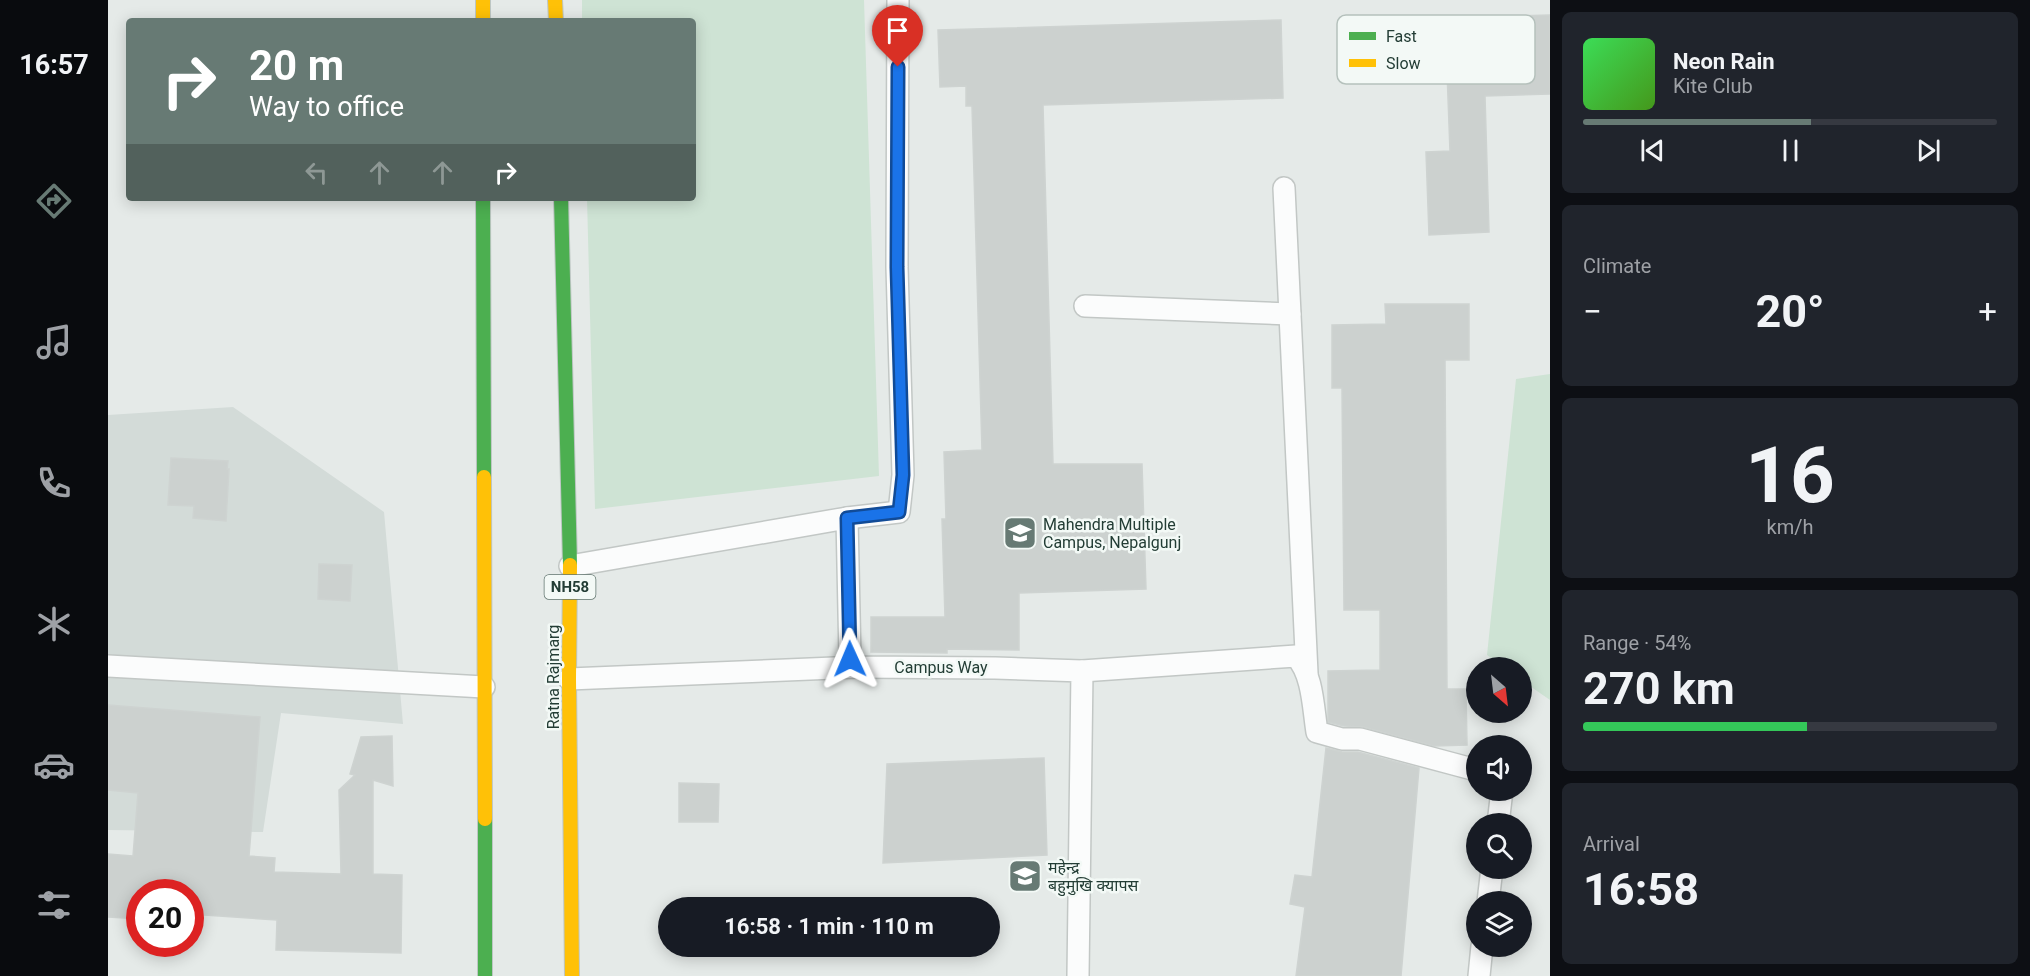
<!DOCTYPE html>
<meta charset="utf-8">
<style>
:root{--surface:#171b24;--page:#20242c;--text:#f1f3f6;--muted:#9ea1a6;--line:#363941;--accent:#677a74}
body{margin:0;font-family:Roboto,"Noto Sans Devanagari",sans-serif;background:var(--page);color:var(--text);height:100vh;display:flex;flex-direction:column;font-size:22px;white-space:nowrap}
*{box-sizing:border-box;margin:0}
p{font-size:20px;color:var(--muted)}
.icon{flex:none;width:33px;height:33px;fill:none;stroke:currentColor;stroke-width:2;stroke-linecap:round;stroke-linejoin:round}
.map{position:relative;flex:1;overflow:hidden}
.drawer{display:flex;flex-direction:column;gap:12px;padding:12px;background:#0d0f14;width:480px}
.drawer>*{flex:none}
.banner{position:absolute;left:18px;top:18px;width:570px;height:183px;border-radius:6px;box-shadow:0 3px 15px #0003;background:#677a74;color:#fff;overflow:hidden}
.needle{width:39px;rotate:152deg}
.controls{position:absolute;left:1358px;top:657px;display:grid;gap:12px}
.controls a{display:grid;place-items:center;width:66px;height:66px;border-radius:50%;background:var(--surface);box-shadow:0 3px 15px #0003;font-size:30px}
.speed{position:absolute;left:18px;top:879px;display:flex;gap:12px;font-size:30px;font-weight:700;text-align:center}
.speed>*{display:grid;place-content:center;width:78px;height:78px;border-radius:50%;background:var(--surface);box-shadow:0 3px 15px #0003;line-height:1}
.speed .limit{border:9px solid #d22;background:#fff;color:#111}
.pin{position:absolute;display:grid;place-items:center;width:51px;height:51px;color:#fff;margin:-62px -26px;border-radius:50% 50% 50% 0;rotate:-45deg;box-shadow:0 0 6px #0007}
.pin .icon{rotate:45deg}
.me{position:absolute;width:66px;margin:-33px;rotate:359deg;stroke-linejoin:round;filter:drop-shadow(0 0 4px #0008)}
.turn{display:flex;align-items:center;gap:21px;height:126px;padding:0 24px;font-size:27px}
.turn .icon{width:78px;height:78px;stroke-width:2.5}
.turn b{display:block;font-size:42px;line-height:51px}
.lanes{display:flex;align-items:center;height:57px;padding:0 24px;background:#0003;justify-content:center;gap:30px;direction:ltr}
.lanes .off{opacity:.35}
.big{font-size:45px;font-weight:700;line-height:1.1}
.drawer .widget{flex:1;display:flex;flex-direction:column;justify-content:center;gap:9px;min-width:0;padding:0 21px;border-radius:9px;background:var(--page)}
.drawer .dial{align-items:center;gap:0}
.dial b{font-size:78px;line-height:1}
.song{display:flex;align-items:center;gap:18px}
.cover{width:72px;height:72px;border-radius:9px;background:linear-gradient(135deg,hsl(130 70% 55%),hsl(100 70% 35%))}
.played{height:6px;border-radius:3px;background:linear-gradient(90deg,var(--accent) 55%,var(--line) 55%)}
.keys{display:flex;justify-content:space-around;direction:ltr}
.heat{display:flex;justify-content:space-between;align-items:center;font-size:33px;direction:ltr}
.charge{height:9px;border-radius:4px;background:linear-gradient(90deg,#34c759 54%,var(--line) 0)}
.trip{position:absolute;left:550px;top:897px;width:342px;height:60px;border-radius:30px;background:var(--surface);box-shadow:0 3px 15px #0003;font-weight:700;line-height:60px;text-align:center}
main{display:flex;flex:1;min-height:0}
.tabs{display:flex;flex-direction:column;width:108px;justify-content:space-around;align-items:center;background:#090b0e;color:var(--muted)}
.tabs .icon{width:42px;height:42px}
.tabs .on{color:var(--accent)}
.tabs b{font-size:27px;color:var(--text)}
.map>svg:first-child{display:block}
.built{fill:#d3dbd8}
.green{fill:#cee3d4}
.building{fill:#ccd1cf;stroke:#ced3d1;stroke-width:1.5}
.lines{fill:none;stroke-linecap:round;stroke-linejoin:round}
.lane-casing{stroke:#c2c7c5;stroke-width:24}
.fast-casing{stroke:#bdc6c3;stroke-width:16}
.slow-casing{stroke:#bdc6c3;stroke-width:16}
.lane{stroke:#fbfcfc;stroke-width:21}
.fast{stroke:#4caf50;stroke-width:14}
.slow{stroke:#ffc107;stroke-width:14}
.route-casing{stroke:#114b97;stroke-width:15}
.route{stroke:#1a73e8;stroke-width:10}
.labels{text-anchor:middle;stroke-width:5;stroke-linejoin:round;paint-order:stroke}
.shield{fill:#f3f9f6;stroke:#61756f;stroke-width:1.5}
.shield-label{font-size:15px;font-weight:bold;fill:#233d35}
.poi-label{font-size:16px;fill:#233d35;stroke:#f3f9f6;text-anchor:start}
.street-label{font-size:16px;fill:#233d35;stroke:#f3f9f6}
.key{fill:#f3f9f6;stroke:#b5c1bc;stroke-width:1.5}
.key-label{font-size:16px;fill:#233d35}
</style>
<main>
<nav class="tabs">
<b>16:57</b>
<svg class="icon on" aria-label="directions" viewBox="0 0 24 24"><path d="M12 3l9 9-9 9-9-9zM9 14v-3h6M13 9l2 2-2 2"/></svg>
<svg class="icon" aria-label="music" viewBox="0 0 24 24"><path d="M9 18V5l10-2v13"/><circle cx="6" cy="18" r="3"/><circle cx="16" cy="16" r="3"/></svg>
<svg class="icon" aria-label="phone" viewBox="0 0 24 24"><path d="M5 4h4l2 5-3 2q2 4 5 5l2-3 5 2v4C11 20 4 13 5 4z"/></svg>
<svg class="icon" aria-label="climate" viewBox="0 0 24 24"><path d="M12 3v18M4 7l16 10M4 17L20 7"/></svg>
<svg class="icon" aria-label="car" viewBox="0 0 24 24"><path d="M5 17H2v-5l4-1 3-4h7l3 4 3 1v5h-3M9 17h6M6 11h13"/><circle cx="7" cy="17" r="2"/><circle cx="17" cy="17" r="2"/></svg>
<svg class="icon" aria-label="filters" viewBox="0 0 24 24"><path d="M4 7h16M4 17h16"/><circle cx="9" cy="7" r="2"/><circle cx="15" cy="17" r="2"/></svg>
</nav>
<div class="map">
<svg width="1442" height="976" viewBox="0 0 1442 976">
<rect width="100%" height="100%" fill="#e5eae8"/>
<polygon class="built" points="125,407 276,512 295,724 173,713 155,832 0,830 0,415"/>
<g class="green">
<polygon points="474,0 756,0 771,476 487,509 479,198 585,198 585,21 474,21"/>
<polygon points="1442,374 1442,700 1413,680 1413,668 1396,667 1379,655 1408,379"/>
</g>
<g class="building">
<polygon points="1442,15 1442,94 1377,96 1381,232 1321,235 1318,152 1342,151 1337,18"/>
<polygon points="1173,20 1175,98 935,105 945,464 1034,464 1038,589 911,593 911,650 839,649 839,653 763,652 763,617 837,617 834,519 838,519 836,452 874,450 864,106 858,106 858,86 832,87 830,30"/>
<polygon points="1277,304 1361,304 1361,360 1337,360 1339,689 1358,689 1359,745 1326,746 1255,727 1236,726 1220,722 1220,671 1272,670 1272,610 1236,610 1234,388 1224,388 1224,325 1278,324"/>
<polygon points="63,458 120,461 119,469 121,469 118,521 85,518 86,506 60,505"/>
<polygon points="211,564 244,565 242,601 210,599"/>
<polygon points="0,705 152,717 141,856 167,858 166,872 233,874 231,790 247,775 242,774 253,737 284,736 285,786 265,780 265,874 294,875 293,953 168,950 169,920 82,914 82,892 32,892 32,919 0,917 0,854 25,856 30,793 0,790"/>
<polygon points="1218,748 1234,752 1250,752 1311,768 1293,976 1188,976 1197,907 1182,904 1187,875 1204,877"/>
<polygon points="936,758 939,855 775,863 779,764"/>
<polygon points="571,783 611,784 610,822 571,822"/>
</g>
<g class="lines">
<defs>
<g id="lane">
<polyline points="1176,188 1199,673"/>
<polyline points="977,306 1182,314"/>
<polyline points="739,518 791,512 795,475 789,267 790,0"/>
<polyline points="462,566 739,518 742,659 744,665 750,667 887,668 974,671 970,976"/>
<polyline points="0,666 376,687"/>
<path d="M 974,671 L 1188,656 C 1205,675 1205,707 1209,732 L 1234,739 L 1252,739 L 1368,770"/>
<polyline points="461,679 750,667"/>
<polyline points="1390,824 1394,790"/>
<polyline points="1380,902 1384,868"/>
<polyline points="1371,976 1374,946"/>
</g>
<g id="fast">
<polyline points="375,198 376,477"/>
<polyline points="453,198 462,565"/>
<polyline points="377,819 377,976"/>
</g>
<g id="slow">
<polyline points="375,0 375,21"/>
<polyline points="447,0 448,21"/>
<polyline points="376,477 377,819"/>
<polyline points="462,565 461,679 464,976"/>
</g>
</defs>
<use href="#lane" class="lane-casing"/>
<use href="#fast" class="fast-casing"/>
<use href="#slow" class="slow-casing"/>
<use href="#lane" class="lane"/>
<use href="#fast" class="fast"/>
<use href="#slow" class="slow"/>
</g>
<g class="lines">
<defs>
<polyline id="route" points="742,659 739,518 791,512 795,475 789,267 790,67"/>
</defs>
<use href="#route" class="route-casing"/>
<use href="#route" class="route"/>
</g>
<defs>
<symbol id="university-square" viewBox="-11 -11 22 22"><rect x="-9" y="-9" width="18" height="18" rx="4" fill="#677a74" stroke="#f3f9f6"/><path d="M0-5L7-2L0 1L-7-2ZM-4 1L0 2.5L4 1V4Q0 6-4 4Z" fill="#fff"/></symbol>
</defs>
<g fill-rule="evenodd">
<use href="#university-square" x="893" y="514" width="38" height="38"/>
<use href="#university-square" x="898" y="857" width="38" height="38"/>
</g>
<g class="labels">
<rect class="shield" x="436.5" y="575" width="51" height="24" rx="4.5"/>
<g class="shield-label">
<text x="462" y="592">NH58</text>
</g>
<g class="poi-label">
<text x="935" y="530">Mahendra Multiple<tspan x="935" dy="18">Campus, Nepalgunj</tspan></text>
<text x="940" y="873">महेन्द्र<tspan x="940" dy="18">बहुमुखि क्यापस</tspan></text>
</g>
<g class="street-label">
<text x="833" y="673">Campus Way</text>
<text transform="translate(445 677) rotate(-90)" y="6">Ratna Rajmarg</text>
</g>
</g>
<rect x="1229" y="15" width="198" height="69" rx="9" class="key"/>
<rect x="1241" y="32" width="27" height="8" fill="#4caf50"/>
<rect x="1241" y="59" width="27" height="8" fill="#ffc107"/>
<g class="key-label">
<text x="1278" y="42">Fast</text>
<text x="1278" y="69">Slow</text>
</g>
</svg>
<div class="controls">
<a><svg class="needle" viewBox="-14 -14 28 28"><path d="M0-13l5 13h-10z" fill="#e53935"/><path d="M0 13l5-13h-10z" fill="#9ea1a6"/></svg></a>
<a><svg class="icon" aria-label="sound" viewBox="0 0 24 24"><path d="M4 9h4l5-4v14l-5-4H4zM17 9q2 3 0 6"/></svg></a>
<a><svg class="icon" aria-label="search" viewBox="0 0 24 24"><circle cx="10" cy="10" r="6"/><path d="M15 15l6 6"/></svg></a>
<a><svg class="icon" aria-label="layers" viewBox="0 0 24 24"><path d="M12 4l9 5-9 5-9-5zM3 14l9 5 9-5"/></svg></a>
</div>
<div class="speed"><div class="limit">20</div></div>
<div class="pin" style="left:790px;top:67px;background:#d93025"><svg class="icon" aria-label="arrive" viewBox="0 0 24 24"><path d="M6 21V4h12l-3 4 3 4H6"/></svg></div>
<svg class="me" style="left:742px;top:659px" viewBox="-20 -20 40 40"><path d="M0-17L14 15 0 8-14 15z" fill="#1a73e8" stroke="#fff" stroke-width="4"/></svg>
<div class="trip">16:58 · 1 min · 110 m</div>
<div class="banner">
<div class="turn"><svg class="icon" aria-label="right" viewBox="0 0 24 24"><path d="M7 20v-9h11M14 6l5 5-5 5"/></svg><div><b>20 m</b>Way to office</div></div>
<div class="lanes"><svg class="icon off" aria-label="left" viewBox="0 0 24 24"><path d="M17 20v-9H6M10 6l-5 5 5 5"/></svg><svg class="icon off" aria-label="ahead" viewBox="0 0 24 24"><path d="M12 20V5M6 11l6-6 6 6"/></svg><svg class="icon off" aria-label="ahead" viewBox="0 0 24 24"><path d="M12 20V5M6 11l6-6 6 6"/></svg><svg class="icon" aria-label="right" viewBox="0 0 24 24"><path d="M7 20v-9h11M14 6l5 5-5 5"/></svg></div>
</div>
</div>
<section class="drawer">
<div class="widget">
<div class="song"><i class="cover"></i><div><b>Neon Rain</b><p>Kite Club</p></div></div>
<div class="played"></div>
<div class="keys"><svg class="icon" aria-label="previous" viewBox="0 0 24 24"><path d="M18 5L8 12l10 7zM5 5v14"/></svg><svg class="icon" aria-label="pause" viewBox="0 0 24 24"><path d="M8 5v14M16 5v14"/></svg><svg class="icon" aria-label="next" viewBox="0 0 24 24"><path d="M6 5l10 7-10 7zM19 5v14"/></svg></div>
</div>
<div class="widget"><p>Climate</p>
<div class="heat"><a>−</a><b class="big">20°</b><a>+</a></div>
</div>
<div class="widget dial"><b>16</b><p>km/h</p></div>
<div class="widget"><p>Range · 54%</p><b class="big">270 km</b><div class="charge"></div></div>
<div class="widget"><p>Arrival</p><b class="big">16:58</b></div>
</section>
</main>
